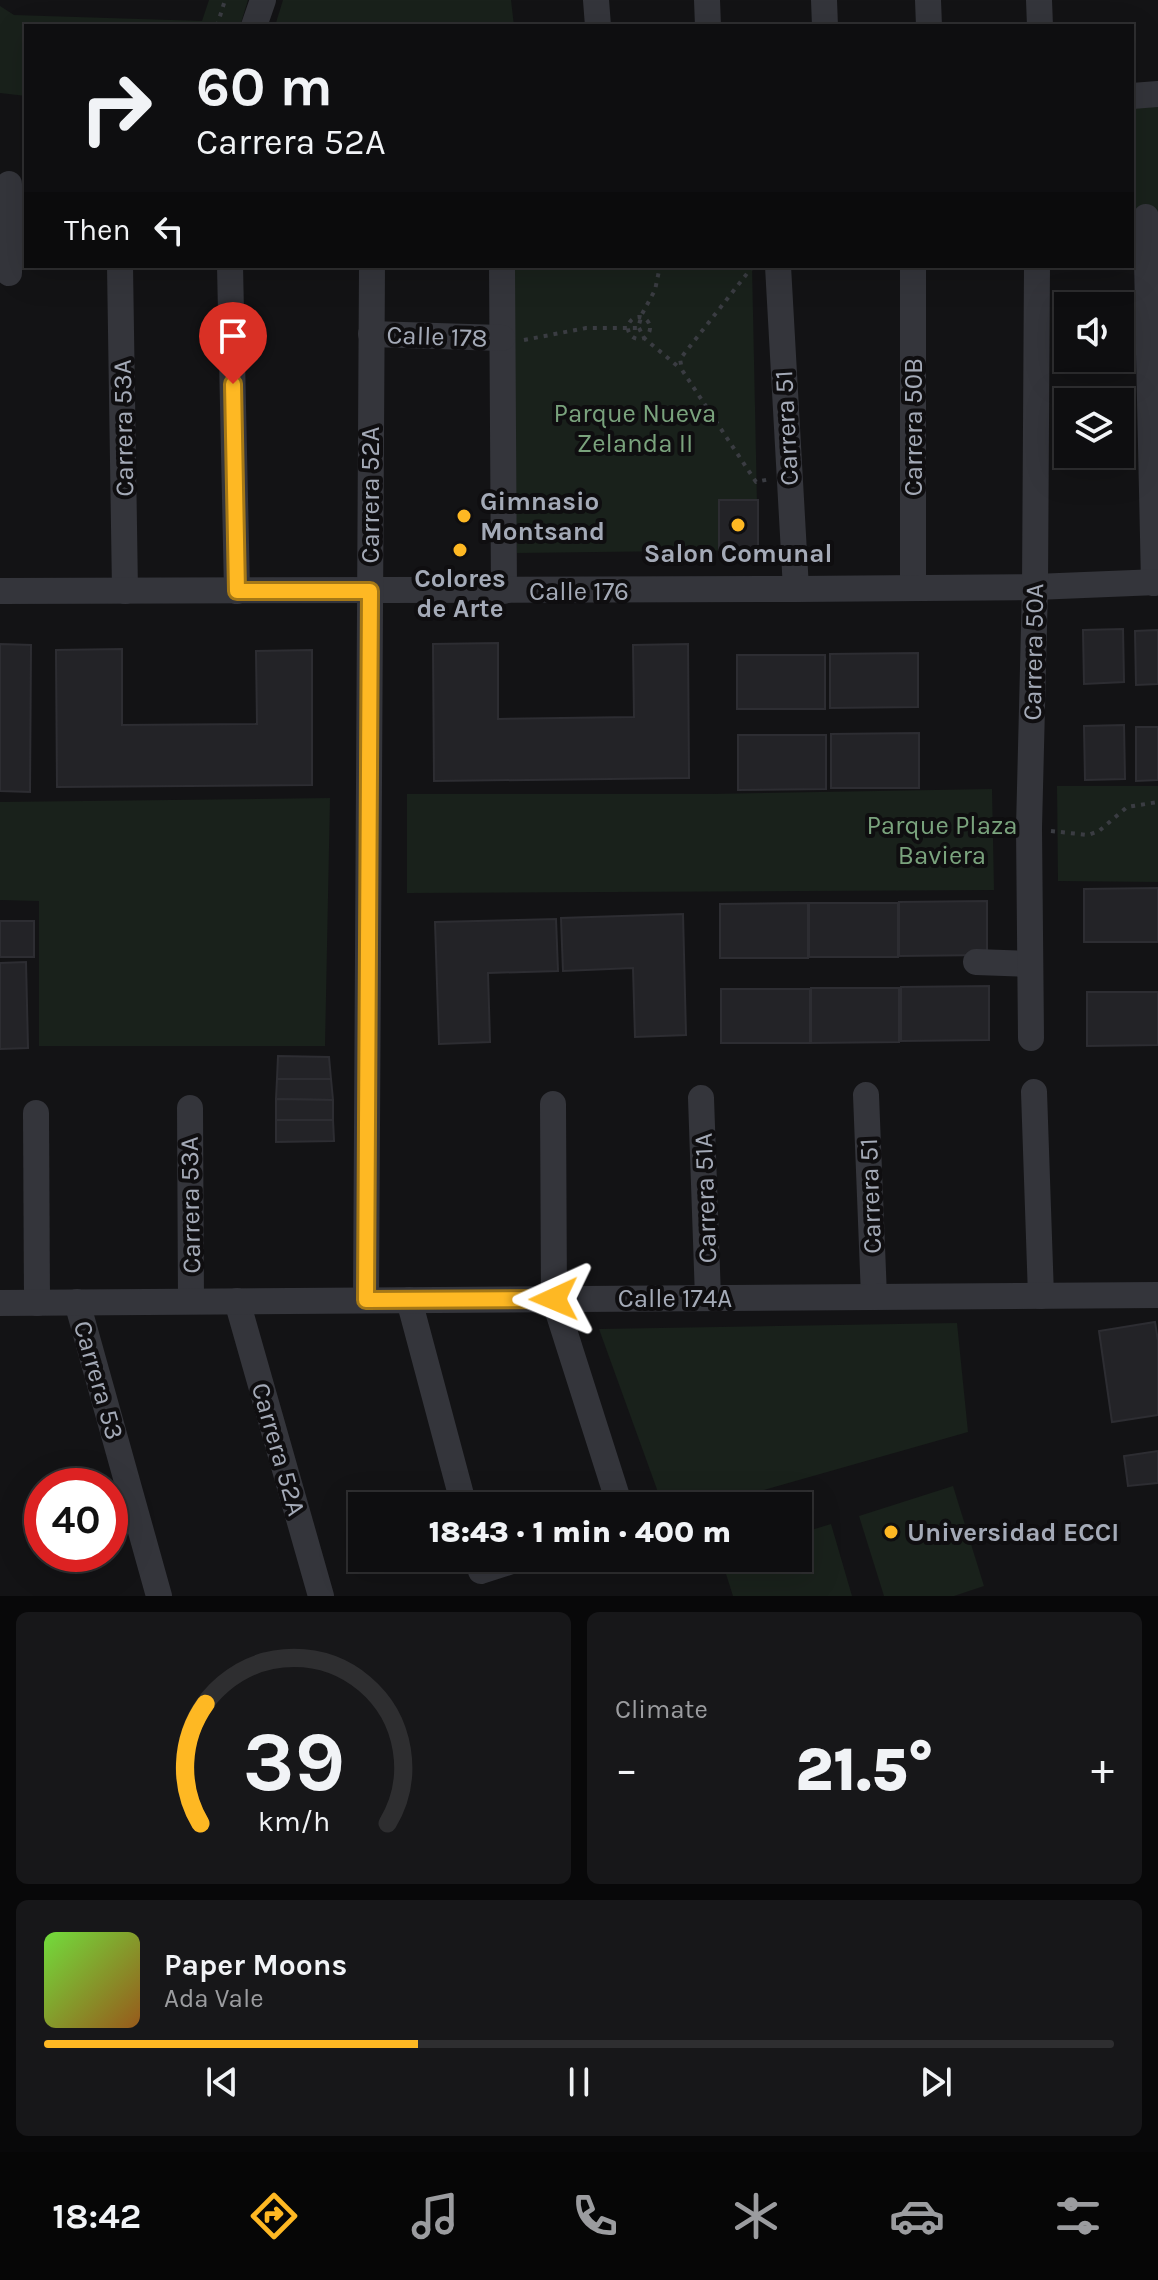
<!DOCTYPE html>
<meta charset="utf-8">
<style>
:root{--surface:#0e0e10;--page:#171719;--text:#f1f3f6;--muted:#9b9c9f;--line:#2e2e30;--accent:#feb823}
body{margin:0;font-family:Karla,sans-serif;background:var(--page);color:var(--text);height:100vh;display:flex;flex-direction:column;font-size:30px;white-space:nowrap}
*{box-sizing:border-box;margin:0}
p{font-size:26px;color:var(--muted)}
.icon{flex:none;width:44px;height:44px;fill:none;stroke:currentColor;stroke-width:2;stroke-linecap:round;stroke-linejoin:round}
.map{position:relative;height:1596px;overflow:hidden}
.side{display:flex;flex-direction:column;gap:16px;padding:16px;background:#080809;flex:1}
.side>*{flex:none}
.hud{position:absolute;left:24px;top:24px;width:1110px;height:244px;border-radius:0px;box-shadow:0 8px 32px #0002,0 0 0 2px var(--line);background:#0e0e10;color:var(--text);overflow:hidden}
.tools{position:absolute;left:1054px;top:292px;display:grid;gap:16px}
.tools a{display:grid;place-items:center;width:80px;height:80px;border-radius:0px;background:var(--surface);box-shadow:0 8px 32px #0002,0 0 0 2px var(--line);font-size:40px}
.speed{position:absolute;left:24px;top:1468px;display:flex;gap:16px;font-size:40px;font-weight:700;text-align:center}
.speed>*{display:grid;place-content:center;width:104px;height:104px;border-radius:50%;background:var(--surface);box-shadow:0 8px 32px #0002,0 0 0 2px var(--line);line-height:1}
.speed .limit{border:12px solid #d22;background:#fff;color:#111}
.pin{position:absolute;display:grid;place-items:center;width:68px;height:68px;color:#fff;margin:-82px -34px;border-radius:50% 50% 50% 0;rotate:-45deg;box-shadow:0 0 8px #0007}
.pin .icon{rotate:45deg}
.me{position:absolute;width:88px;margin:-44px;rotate:269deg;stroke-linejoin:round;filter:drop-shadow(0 0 6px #0008)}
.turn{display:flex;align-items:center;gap:28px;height:168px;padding:0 40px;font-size:36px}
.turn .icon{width:104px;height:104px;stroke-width:2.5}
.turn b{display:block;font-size:56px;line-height:68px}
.then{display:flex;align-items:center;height:76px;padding:0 40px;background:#0003;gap:16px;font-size:30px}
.big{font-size:60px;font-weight:800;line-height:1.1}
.side .widget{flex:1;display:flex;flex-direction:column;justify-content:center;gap:12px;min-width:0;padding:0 28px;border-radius:12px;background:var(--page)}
.side .dial{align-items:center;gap:0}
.dial svg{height:208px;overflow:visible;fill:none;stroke:var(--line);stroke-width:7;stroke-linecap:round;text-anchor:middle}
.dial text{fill:var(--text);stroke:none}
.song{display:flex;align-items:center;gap:24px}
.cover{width:96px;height:96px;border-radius:12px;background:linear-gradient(135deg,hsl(100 70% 55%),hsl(30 70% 35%))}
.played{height:8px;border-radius:4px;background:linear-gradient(90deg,var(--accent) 35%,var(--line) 35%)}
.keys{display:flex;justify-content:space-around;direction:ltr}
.heat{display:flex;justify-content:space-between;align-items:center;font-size:44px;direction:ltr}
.side .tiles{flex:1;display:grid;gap:16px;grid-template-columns:1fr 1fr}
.widget:last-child{grid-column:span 2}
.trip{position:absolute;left:348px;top:1492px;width:464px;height:80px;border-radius:0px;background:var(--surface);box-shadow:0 8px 32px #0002,0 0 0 2px var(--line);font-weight:800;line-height:80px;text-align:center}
.dock{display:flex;height:128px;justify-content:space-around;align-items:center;background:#060606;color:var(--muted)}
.dock .icon{width:56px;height:56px}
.dock .on{color:var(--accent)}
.dock b{font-size:36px;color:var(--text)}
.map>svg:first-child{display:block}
.green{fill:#19211b}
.building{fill:#232327;stroke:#2d2d32;stroke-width:2}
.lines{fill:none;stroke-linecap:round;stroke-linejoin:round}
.path{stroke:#3a3c42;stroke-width:4;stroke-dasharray:4 6;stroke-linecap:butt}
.minor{stroke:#34353b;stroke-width:26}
.route-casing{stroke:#a57817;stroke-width:20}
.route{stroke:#feb823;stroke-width:14}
.poi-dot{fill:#feb823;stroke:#0f0e10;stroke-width:3}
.labels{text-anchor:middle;stroke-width:8;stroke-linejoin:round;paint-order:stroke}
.street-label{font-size:26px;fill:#a4aab7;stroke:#0f0e10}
.park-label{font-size:26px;fill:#7aa37d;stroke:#0f0e10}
.poi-label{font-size:26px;font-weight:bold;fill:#a4aab7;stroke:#0f0e10;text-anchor:start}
</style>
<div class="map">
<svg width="1158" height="1596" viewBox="0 0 1158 1596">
<rect width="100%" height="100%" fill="#131315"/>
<g class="green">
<polygon points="209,0 248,0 240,26 26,26 26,96 0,93 0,6 14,15 202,21"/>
<polygon points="283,0 511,0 514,26 275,26"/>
<polygon points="1158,106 1158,212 1134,213 1132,107"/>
<polygon points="509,266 752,266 758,550 517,553"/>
<polygon points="1057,786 1158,786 1158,882 1058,881"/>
<polygon points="992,789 994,890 407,893 407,794 712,794"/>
<polygon points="330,798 325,1046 39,1046 39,901 0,900 0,802"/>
<polygon points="957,1323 968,1432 707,1506 663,1506 599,1329"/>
<polygon points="953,1486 984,1586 954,1596 884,1596 859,1516"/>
<polygon points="831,1524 852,1596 733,1596 721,1558 798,1558 798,1534"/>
</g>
<g class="building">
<rect x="719" y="500" width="39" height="50"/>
<polygon points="1123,629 1124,682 1084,684 1083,630"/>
<polygon points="1158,630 1158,684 1136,685 1135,631"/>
<polygon points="498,643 498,719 634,717 633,645 688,644 689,778 434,781 433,644"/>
<polygon points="0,644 31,645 30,792 0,791"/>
<polygon points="122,649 122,725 257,724 256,651 312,650 312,785 57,787 56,650"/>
<polygon points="918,653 918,707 830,708 830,654"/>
<rect x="737" y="655" width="88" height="54"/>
<polygon points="1124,725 1125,779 1085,780 1084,726"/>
<polygon points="1136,727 1158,727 1158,780 1136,781"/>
<polygon points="919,733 919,788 831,788 831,734"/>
<polygon points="738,735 826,735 826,789 738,790"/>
<polygon points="1158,888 1158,942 1084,942 1084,889"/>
<polygon points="987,901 987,955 899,956 899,902"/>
<polygon points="808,903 808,958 720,958 720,904"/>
<rect x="809" y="903" width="89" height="54"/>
<polygon points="683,914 686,1035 635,1037 633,968 563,971 561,918"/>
<polygon points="556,919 558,971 488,973 490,1042 439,1044 435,922"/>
<rect x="0" y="921" width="34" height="36"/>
<polygon points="26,962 28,1048 0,1049 0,963"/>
<polygon points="989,986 989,1040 901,1041 901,987"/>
<polygon points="811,988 899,988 899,1042 811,1043"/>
<rect x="721" y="989" width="89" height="54"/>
<polygon points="1087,992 1158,992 1158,1045 1087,1046"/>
<polygon points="278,1056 329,1057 331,1079 277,1079"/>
<polygon points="277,1079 331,1079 333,1100 276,1099"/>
<polygon points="276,1099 333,1100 333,1120 276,1120"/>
<polygon points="276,1120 333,1120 334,1141 276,1142"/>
<polygon points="1155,1322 1158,1341 1158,1415 1112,1422 1099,1331"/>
<polygon points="1158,1451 1158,1483 1128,1486 1124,1456"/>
</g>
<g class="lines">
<g class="path">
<polyline points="217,26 225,0"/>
<polyline points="753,266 680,359 682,370 756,482 770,479"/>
<circle cx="639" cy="328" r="11"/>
<polyline points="639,328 644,338 681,369"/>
<polyline points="524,340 586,328 638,328 642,314 655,290 660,266"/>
<polyline points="1051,831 1088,835 1099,831 1127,807 1158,802"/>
</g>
<g class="minor">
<polyline points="596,0 598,26"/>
<polyline points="707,0 708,26"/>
<polyline points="824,0 825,26"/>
<polyline points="928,0 929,26"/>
<polyline points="1039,0 1040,26"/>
<polyline points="254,26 263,0"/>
<polyline points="1132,96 1158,94"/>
<polyline points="1146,217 1154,583"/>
<polyline points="120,266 125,591"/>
<polyline points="230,266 237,591"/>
<polyline points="502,266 504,591"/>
<polyline points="778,266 796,589"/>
<polyline points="9,273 9,184"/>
<polyline points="371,334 502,338"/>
<polyline points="913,588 913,266"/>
<polyline points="0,591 796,589 1035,587 1158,582"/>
<polyline points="976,962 1030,964"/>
<polyline points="1031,1038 1029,828 1035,587 1037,266"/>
<polyline points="1034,1092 1041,1296"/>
<polyline points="866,1095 874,1297"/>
<polyline points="701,1098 708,1298"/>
<polyline points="553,1104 554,1299 620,1506"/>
<polyline points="190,1108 191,1301"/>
<polyline points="36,1113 37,1303"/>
<polyline points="366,1300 372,266"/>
<polyline points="409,1300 464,1506"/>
<polyline points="237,1301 321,1596"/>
<polyline points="77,1302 159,1596"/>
<polyline points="0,1303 1158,1295"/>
<polyline points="478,1558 481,1571 521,1558"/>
</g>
</g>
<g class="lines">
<defs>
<polyline id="route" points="233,384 237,591 370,591 366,1300 554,1299"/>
</defs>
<use href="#route" class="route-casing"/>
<use href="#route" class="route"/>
</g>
<g class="poi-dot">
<circle cx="464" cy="516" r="8"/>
<circle cx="738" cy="525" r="8"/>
<circle cx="460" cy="550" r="8"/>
<circle cx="891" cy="1532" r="8"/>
</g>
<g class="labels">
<g class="street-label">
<text transform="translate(437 336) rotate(2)" y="9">Calle 178</text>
<text transform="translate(913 427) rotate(-90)" y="9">Carrera 50B</text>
<text transform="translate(123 428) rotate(-91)" y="9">Carrera 53A</text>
<text transform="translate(786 428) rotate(-93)" y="9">Carrera 51</text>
<text transform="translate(370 495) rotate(-90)" y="9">Carrera 52A</text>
<text x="579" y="600">Calle 176</text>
<text transform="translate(1033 652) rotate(-89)" y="9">Carrera 50A</text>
<text transform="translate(870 1196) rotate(-92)" y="9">Carrera 51</text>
<text transform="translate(705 1198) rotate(-92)" y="9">Carrera 51A</text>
<text transform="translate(190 1205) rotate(-91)" y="9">Carrera 53A</text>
<text x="675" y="1307">Calle 174A</text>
<text transform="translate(99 1380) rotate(74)" y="9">Carrera 53</text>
<text transform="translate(279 1449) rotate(74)" y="9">Carrera 52A</text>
</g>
<g class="park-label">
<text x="635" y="422">Parque Nueva<tspan x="635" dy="30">Zelanda II</tspan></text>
<text x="942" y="834">Parque Plaza<tspan x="942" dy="30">Baviera</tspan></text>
</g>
<g class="poi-label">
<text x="480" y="510">Gimnasio<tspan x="480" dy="30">Montsand</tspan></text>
<text x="738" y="562" text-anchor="middle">Salon Comunal</text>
<text x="460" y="587" text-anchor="middle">Colores<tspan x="460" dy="30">de Arte</tspan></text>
<text x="907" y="1541">Universidad ECCI</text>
</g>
</g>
</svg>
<div class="tools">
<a><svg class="icon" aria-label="sound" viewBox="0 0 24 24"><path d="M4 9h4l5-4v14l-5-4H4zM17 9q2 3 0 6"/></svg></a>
<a><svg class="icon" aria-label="layers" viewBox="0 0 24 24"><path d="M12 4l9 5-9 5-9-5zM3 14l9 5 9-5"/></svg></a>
</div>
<div class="speed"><div class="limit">40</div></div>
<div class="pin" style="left:233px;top:384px;background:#d93025"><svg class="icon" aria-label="arrive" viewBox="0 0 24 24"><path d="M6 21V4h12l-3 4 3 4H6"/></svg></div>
<svg class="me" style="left:554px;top:1299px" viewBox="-20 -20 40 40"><path d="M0-17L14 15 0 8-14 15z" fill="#feb823" stroke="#fff" stroke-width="4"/></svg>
<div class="trip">18:43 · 1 min · 400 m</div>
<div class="hud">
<div class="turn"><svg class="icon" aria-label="right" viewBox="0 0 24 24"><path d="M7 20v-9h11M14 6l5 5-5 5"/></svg><div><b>60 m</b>Carrera 52A</div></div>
<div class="then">Then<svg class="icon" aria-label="left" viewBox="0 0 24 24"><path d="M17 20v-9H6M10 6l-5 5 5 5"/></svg></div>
</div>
</div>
<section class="side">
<div class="tiles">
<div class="widget dial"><svg viewBox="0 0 100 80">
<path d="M14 69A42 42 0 1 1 86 69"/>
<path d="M14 69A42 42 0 0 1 16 23" stroke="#feb823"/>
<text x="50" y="56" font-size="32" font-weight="700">39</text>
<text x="50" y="72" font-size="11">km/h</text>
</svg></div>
<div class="widget"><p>Climate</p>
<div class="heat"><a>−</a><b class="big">21.5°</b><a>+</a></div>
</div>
<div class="widget">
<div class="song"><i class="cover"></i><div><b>Paper Moons</b><p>Ada Vale</p></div></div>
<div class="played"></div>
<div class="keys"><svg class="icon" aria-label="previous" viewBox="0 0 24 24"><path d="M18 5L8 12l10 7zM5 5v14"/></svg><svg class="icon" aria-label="pause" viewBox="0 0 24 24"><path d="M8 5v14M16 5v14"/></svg><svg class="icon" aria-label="next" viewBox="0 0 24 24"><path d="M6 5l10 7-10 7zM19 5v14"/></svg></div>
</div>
</div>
</section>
<nav class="dock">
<b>18:42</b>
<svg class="icon on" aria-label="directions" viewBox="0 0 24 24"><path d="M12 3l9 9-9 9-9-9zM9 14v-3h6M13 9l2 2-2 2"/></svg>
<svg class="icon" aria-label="music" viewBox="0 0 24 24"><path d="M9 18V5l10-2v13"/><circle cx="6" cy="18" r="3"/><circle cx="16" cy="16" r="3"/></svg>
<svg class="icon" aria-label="phone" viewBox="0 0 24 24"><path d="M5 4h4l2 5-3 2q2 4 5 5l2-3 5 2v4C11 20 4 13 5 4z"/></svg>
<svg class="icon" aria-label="climate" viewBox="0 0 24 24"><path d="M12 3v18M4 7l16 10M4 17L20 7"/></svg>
<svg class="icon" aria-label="car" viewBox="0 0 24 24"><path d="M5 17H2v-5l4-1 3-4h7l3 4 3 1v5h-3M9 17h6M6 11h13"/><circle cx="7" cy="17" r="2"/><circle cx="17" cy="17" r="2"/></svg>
<svg class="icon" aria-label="filters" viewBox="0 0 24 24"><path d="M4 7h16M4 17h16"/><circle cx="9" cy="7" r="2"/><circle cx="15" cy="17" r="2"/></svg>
</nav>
